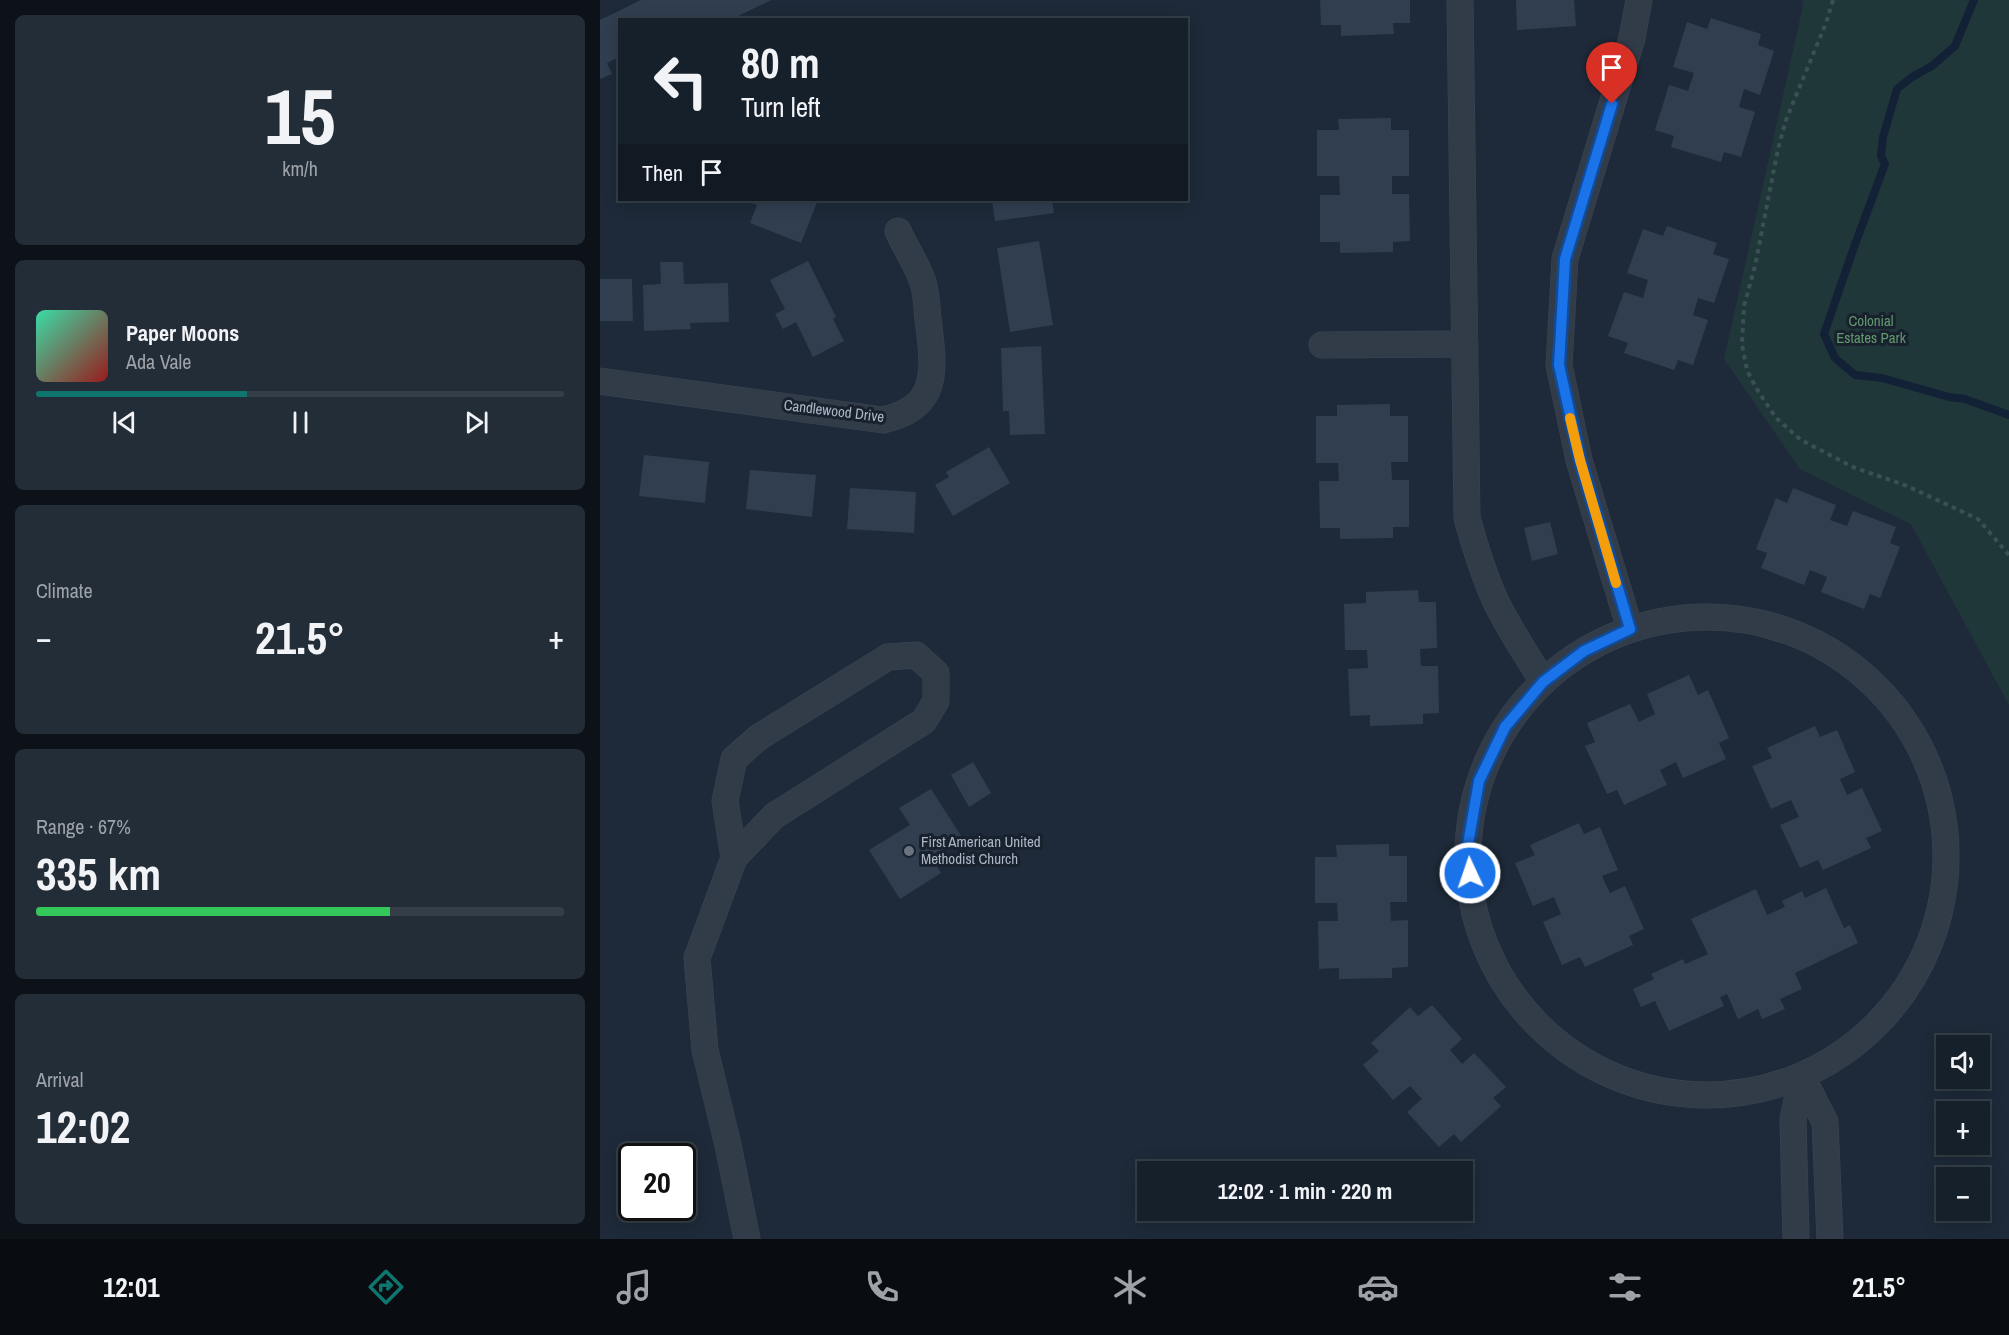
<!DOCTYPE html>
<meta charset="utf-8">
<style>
:root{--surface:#16202b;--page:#232d37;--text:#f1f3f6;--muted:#9ea3a9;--line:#353e47;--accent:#0f766e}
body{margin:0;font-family:"Archivo Narrow",sans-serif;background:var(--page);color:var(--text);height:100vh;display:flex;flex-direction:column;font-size:22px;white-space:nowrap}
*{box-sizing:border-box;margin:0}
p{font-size:20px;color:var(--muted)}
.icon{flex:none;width:33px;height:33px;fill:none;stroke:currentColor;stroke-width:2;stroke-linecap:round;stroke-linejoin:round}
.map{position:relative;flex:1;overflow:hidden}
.side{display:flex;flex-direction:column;gap:15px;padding:15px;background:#0c1218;width:600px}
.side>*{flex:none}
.top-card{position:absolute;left:18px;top:18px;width:570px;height:183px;border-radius:0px;box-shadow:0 3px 15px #0003,0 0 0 2px var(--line);background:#16202b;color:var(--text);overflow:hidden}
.tools{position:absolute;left:1336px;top:1035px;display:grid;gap:12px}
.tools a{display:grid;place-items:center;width:54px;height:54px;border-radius:0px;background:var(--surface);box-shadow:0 3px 15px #0003,0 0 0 2px var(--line);font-size:30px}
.speed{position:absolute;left:18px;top:1143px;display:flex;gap:12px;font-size:30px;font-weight:700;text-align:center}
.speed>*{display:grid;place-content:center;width:78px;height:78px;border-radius:50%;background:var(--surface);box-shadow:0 3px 15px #0003,0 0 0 2px var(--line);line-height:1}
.speed .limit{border:3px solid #111;border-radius:9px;background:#fff;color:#111}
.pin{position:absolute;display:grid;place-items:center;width:51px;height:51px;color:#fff;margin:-62px -26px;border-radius:50% 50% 50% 0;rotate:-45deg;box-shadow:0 0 6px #0007}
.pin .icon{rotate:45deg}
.me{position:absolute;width:66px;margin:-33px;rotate:357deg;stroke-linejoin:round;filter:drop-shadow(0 0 4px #0008)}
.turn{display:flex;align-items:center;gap:21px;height:126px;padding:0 24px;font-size:27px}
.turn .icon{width:78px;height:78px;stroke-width:2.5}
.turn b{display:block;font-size:42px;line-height:51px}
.then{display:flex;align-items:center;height:57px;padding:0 24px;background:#0003;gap:12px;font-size:22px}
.big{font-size:45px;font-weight:700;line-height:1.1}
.side .tile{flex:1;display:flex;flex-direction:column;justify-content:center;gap:9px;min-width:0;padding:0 21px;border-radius:9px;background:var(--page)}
.side .dial{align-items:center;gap:0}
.dial b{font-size:78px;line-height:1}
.song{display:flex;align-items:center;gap:18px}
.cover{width:72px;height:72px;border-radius:9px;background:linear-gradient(135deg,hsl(160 70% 55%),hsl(0 70% 35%))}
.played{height:6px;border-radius:3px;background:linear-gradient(90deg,var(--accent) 40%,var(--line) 40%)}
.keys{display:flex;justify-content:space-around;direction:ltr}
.heat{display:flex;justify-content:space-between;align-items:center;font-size:33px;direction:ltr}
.charge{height:9px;border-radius:4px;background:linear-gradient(90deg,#34c759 67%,var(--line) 0)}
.trip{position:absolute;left:537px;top:1161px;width:336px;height:60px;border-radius:0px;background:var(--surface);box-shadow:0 3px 15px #0003,0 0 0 2px var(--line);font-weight:700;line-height:60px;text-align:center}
.tab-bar{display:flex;height:96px;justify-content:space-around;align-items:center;background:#090d11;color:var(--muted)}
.tab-bar .icon{width:42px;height:42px}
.tab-bar .on{color:var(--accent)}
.tab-bar b{font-size:27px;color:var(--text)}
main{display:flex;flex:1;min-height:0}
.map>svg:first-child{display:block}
.green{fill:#20373a}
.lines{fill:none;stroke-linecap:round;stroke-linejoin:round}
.stream{stroke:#122136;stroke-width:8}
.building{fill:#303e50}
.minor-casing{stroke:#3c4553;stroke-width:27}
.path{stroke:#395152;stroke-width:4;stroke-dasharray:4.5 4.5;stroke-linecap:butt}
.minor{stroke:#323c49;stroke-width:26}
.route-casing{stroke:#114b97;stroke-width:15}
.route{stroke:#1a73e8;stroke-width:10}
.slow{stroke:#f59e0b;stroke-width:10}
.worship-dot{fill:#6b7280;stroke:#18212d;stroke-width:2}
.labels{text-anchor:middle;stroke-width:6;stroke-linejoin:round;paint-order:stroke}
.park-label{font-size:15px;fill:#62986d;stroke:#18212d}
.street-label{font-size:15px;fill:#acb7c6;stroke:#18212d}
.poi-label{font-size:15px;fill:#acb7c6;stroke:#18212d;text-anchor:start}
</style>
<main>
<section class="side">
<div class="tile dial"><b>15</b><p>km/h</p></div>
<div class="tile">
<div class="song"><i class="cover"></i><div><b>Paper Moons</b><p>Ada Vale</p></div></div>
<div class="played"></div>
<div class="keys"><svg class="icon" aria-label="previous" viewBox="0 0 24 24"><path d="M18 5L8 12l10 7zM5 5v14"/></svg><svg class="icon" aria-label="pause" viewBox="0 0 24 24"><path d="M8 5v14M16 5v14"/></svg><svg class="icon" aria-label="next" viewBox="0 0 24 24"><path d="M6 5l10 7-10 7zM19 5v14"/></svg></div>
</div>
<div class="tile"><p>Climate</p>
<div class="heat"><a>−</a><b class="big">21.5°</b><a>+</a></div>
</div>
<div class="tile"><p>Range · 67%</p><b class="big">335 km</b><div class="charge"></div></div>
<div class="tile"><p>Arrival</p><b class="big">12:02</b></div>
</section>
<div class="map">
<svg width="1409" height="1239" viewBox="0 0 1409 1239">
<rect width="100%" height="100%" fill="#1e2a39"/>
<polygon class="green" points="1202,0 1409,0 1409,705 1311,524 1200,469 1124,359 1203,6"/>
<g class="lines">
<polyline class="stream" points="1374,0 1355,46 1332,66 1312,77 1297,89 1283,137 1281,156 1285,164 1254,247 1224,334 1235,358 1255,375 1282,378 1349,397 1365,399 1409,415"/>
</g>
<g class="building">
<polygon points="41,0 171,0 130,20 20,20 20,57 7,63 12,74 0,79 0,20"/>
<polygon points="720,0 810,0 810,23 793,23 794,34 741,36 741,25 721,25"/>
<polygon points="916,0 974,0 976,26 917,30"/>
<polygon points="1111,18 1161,34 1158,45 1174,51 1160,95 1144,89 1139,107 1155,112 1141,157 1124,152 1121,162 1071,147 1074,136 1055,130 1069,85 1088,91 1094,73 1073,67 1087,22 1107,29"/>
<polygon points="791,118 791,130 809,130 809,176 792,176 792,194 809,194 810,241 793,242 793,252 740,253 740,242 720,242 720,195 740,195 739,176 717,176 717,130 739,130 738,119"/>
<polygon points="153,200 218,200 201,243 150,223 157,205 151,203"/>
<polygon points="392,200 452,200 454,213 395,221"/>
<polygon points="1067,226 1117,243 1113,254 1129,259 1114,303 1098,298 1093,315 1108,320 1093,365 1078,360 1074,370 1024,353 1028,343 1008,336 1024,292 1043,298 1048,280 1027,273 1043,229 1063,236"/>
<polygon points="439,241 453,325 410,332 397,248"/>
<polygon points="208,261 236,317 233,319 244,341 213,357 196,322 183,329 175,314 185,309 170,280"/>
<polygon points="60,262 83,262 84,284 128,283 129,322 90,323 91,329 44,331 43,285 61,284"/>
<polygon points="0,279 32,279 33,321 0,321"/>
<polygon points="441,346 445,434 410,435 409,411 403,411 401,348"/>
<polygon points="790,404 790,416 808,416 808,462 791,462 792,480 809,480 809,527 793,527 793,538 740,539 740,528 720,528 719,481 739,481 738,463 716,463 716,416 737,416 737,405"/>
<polygon points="389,447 410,483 353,516 335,485 349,477 346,472"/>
<polygon points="44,455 109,462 105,503 39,496"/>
<polygon points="150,470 216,475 212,517 146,509"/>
<polygon points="250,488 316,492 314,533 247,529"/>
<polygon points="1193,488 1236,505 1230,520 1247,526 1253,511 1296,527 1290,543 1300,547 1280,598 1270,594 1264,609 1221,592 1227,577 1210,570 1204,585 1161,568 1167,553 1156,549 1176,498 1187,503"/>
<polygon points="950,522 958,554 932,561 924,528"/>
<polygon points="818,590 819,602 836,602 837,648 820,649 821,666 838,666 839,713 823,714 823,724 770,726 770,715 750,716 748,669 768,668 767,650 745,650 744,604 766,603 766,592"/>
<polygon points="1089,675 1098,695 1108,690 1129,738 1119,743 1126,759 1083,778 1076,762 1060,770 1067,785 1024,805 1017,790 1007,794 985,746 995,742 987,723 1030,704 1039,722 1055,714 1047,694"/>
<polygon points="1215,726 1220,737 1237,730 1255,772 1240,779 1247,795 1262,788 1282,831 1266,838 1271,848 1223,870 1218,860 1200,868 1180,825 1199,817 1191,800 1171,809 1152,766 1172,758 1167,748"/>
<polygon points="373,762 391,793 369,807 351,775"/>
<polygon points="331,789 363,839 332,858 341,873 300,899 269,850 310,825 299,808"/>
<polygon points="979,823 984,834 1000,827 1018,870 1002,876 1010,893 1025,886 1044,929 1029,936 1033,945 985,967 980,957 962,965 943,922 961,914 954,897 933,906 915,863 935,855 930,845"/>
<polygon points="789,844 789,856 807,856 807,902 790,902 791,921 808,920 808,967 792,968 792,978 739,979 739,968 719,969 718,921 738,921 737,903 715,903 715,857 737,857 736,845"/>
<polygon points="1226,888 1244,928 1250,925 1258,943 1195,973 1202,989 1180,999 1185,1009 1162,1019 1158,1009 1138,1019 1127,994 1120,997 1124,1006 1069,1031 1055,1001 1041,1007 1033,989 1054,979 1051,974 1083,959 1085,964 1108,954 1091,919 1156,889 1167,915 1185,907 1182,901 1202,891 1205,898"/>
<polygon points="832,1005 862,1039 850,1050 862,1064 874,1053 906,1087 893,1098 901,1106 861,1142 854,1134 839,1147 807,1112 822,1099 810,1086 793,1100 763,1065 779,1051 771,1043 810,1007 818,1016"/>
</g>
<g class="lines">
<defs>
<g id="minor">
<path d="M 860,0 L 867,518 C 874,543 882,569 892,593 C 905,624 926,653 943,682"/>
<polyline points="722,345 865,344"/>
<path d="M 0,381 L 283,420 C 337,408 335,374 329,327 C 327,314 327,299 324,286 C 319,267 306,249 298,231"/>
<circle cx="1107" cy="856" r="239"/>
<polyline points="1030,629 979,460 959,365 965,259 1032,38 1039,0"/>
<polyline points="134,858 125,801 134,759 159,737 288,657 316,655 336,673 336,701 324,721 174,816 134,858 97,958 105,1050 128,1145 147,1239"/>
<polyline points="1196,1239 1193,1119 1202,1077 1225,1122 1230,1239"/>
</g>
</defs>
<use href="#minor" class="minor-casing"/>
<polyline class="path" points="1233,0 1226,23 1186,120 1178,149 1155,266 1144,306 1142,345 1147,370 1156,388 1176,418 1201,440 1253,467 1307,486 1378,519 1409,555"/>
<use href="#minor" class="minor"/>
</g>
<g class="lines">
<defs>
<polyline id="route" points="870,873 867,850 879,781 905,727 943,682 984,651 1030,629 980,460 959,365 965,259 1012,104"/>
</defs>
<use href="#route" class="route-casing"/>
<use href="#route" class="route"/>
<polyline class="slow" points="970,418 980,460 1016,583"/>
</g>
<circle class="worship-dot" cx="309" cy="851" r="6"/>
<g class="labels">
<g class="park-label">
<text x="1271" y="326">Colonial<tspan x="1271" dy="17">Estates Park</tspan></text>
</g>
<g class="street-label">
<text transform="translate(234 411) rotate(7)" y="5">Candlewood Drive</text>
</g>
<g class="poi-label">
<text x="321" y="847">First American United<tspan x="321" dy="17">Methodist Church</tspan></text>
</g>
</g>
</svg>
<div class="tools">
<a><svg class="icon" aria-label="sound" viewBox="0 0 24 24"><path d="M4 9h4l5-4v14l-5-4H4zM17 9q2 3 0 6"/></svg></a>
<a>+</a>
<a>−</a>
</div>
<div class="speed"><div class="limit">20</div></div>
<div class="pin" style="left:1012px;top:104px;background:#d93025"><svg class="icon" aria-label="arrive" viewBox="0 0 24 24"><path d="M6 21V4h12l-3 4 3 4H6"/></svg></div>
<svg class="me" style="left:870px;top:873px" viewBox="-20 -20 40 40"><circle r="17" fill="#1a73e8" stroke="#fff" stroke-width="3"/><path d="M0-11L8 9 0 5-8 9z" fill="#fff"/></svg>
<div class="trip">12:02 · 1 min · 220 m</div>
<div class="top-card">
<div class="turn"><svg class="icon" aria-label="left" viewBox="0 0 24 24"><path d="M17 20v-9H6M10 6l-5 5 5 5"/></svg><div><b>80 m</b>Turn left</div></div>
<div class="then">Then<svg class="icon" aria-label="arrive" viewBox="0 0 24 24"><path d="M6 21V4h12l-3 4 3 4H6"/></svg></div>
</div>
</div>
</main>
<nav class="tab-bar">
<b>12:01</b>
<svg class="icon on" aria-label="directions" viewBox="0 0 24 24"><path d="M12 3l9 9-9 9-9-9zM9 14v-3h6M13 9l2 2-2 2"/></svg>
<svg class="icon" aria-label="music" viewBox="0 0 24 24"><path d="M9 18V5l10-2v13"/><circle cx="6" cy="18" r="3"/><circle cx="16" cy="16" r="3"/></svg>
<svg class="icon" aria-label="phone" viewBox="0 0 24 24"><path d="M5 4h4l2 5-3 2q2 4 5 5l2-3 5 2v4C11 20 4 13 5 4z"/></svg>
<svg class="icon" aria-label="climate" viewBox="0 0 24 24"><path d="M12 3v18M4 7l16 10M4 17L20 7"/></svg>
<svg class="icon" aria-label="car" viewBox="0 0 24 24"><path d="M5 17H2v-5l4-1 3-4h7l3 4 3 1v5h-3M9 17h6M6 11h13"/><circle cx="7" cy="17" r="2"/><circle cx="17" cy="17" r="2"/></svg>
<svg class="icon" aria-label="filters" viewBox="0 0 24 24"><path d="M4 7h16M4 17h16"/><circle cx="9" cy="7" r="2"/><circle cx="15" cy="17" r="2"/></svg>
<b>21.5°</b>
</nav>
